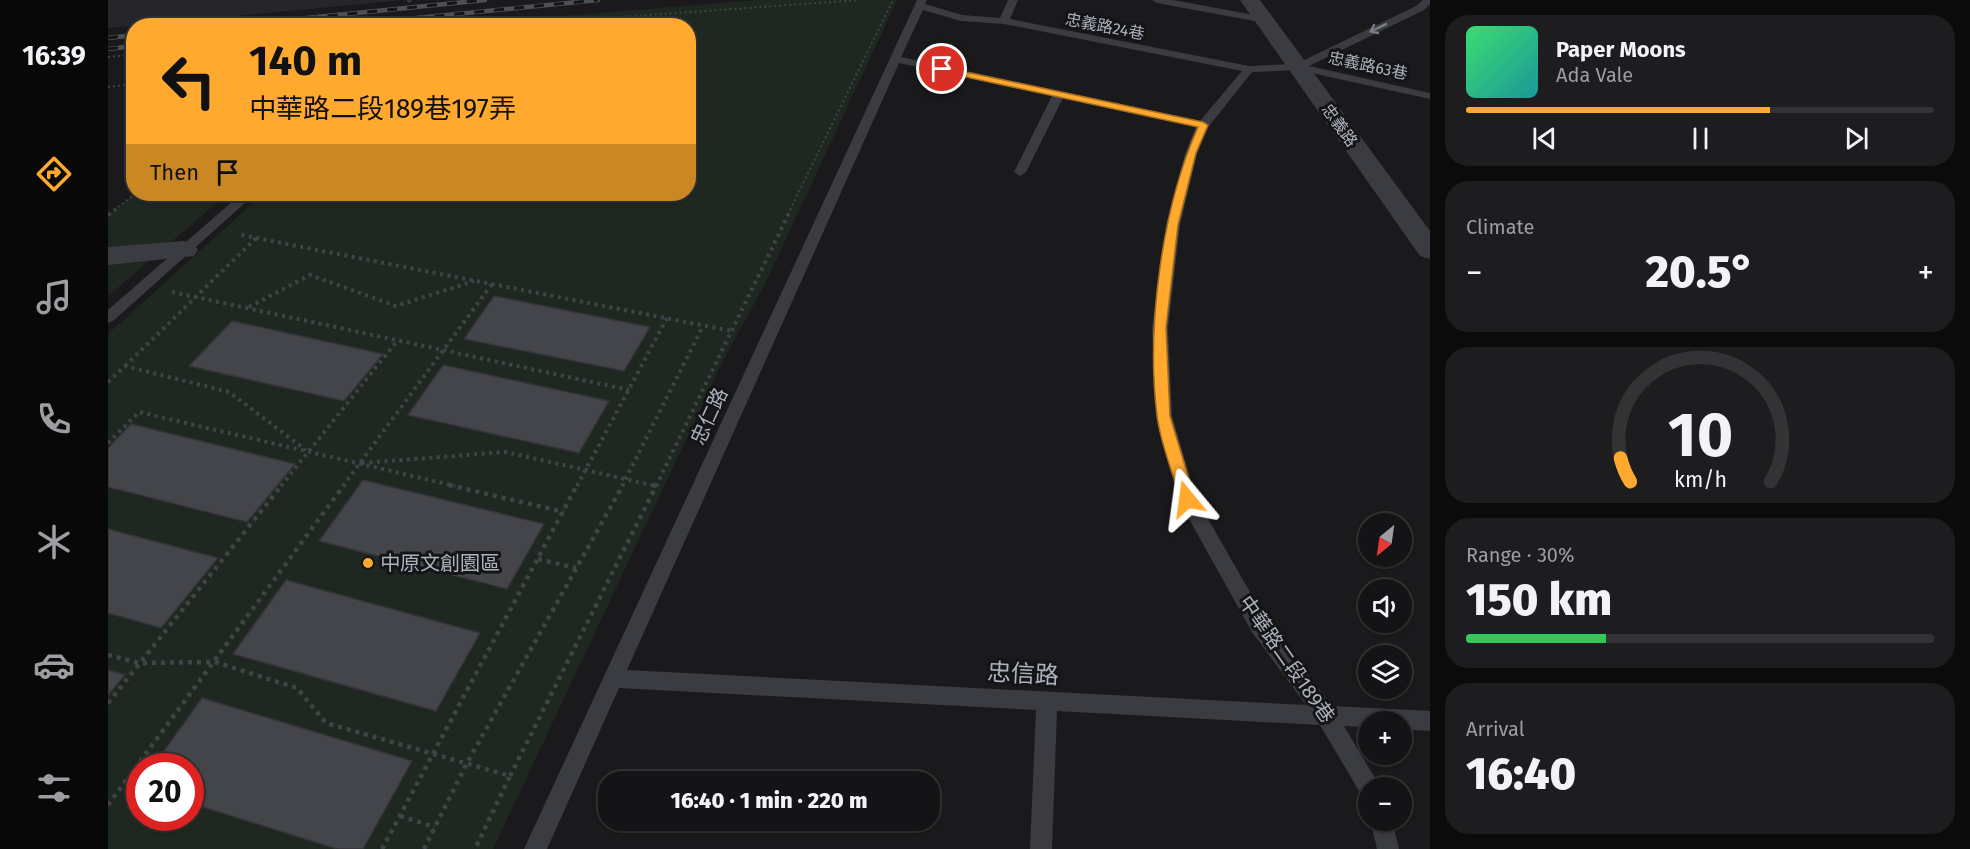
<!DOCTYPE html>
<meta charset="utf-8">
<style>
:root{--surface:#141416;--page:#1d1d1f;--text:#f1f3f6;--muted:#9d9ea1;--line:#333335;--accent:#ffa92f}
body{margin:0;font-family:"Fira Sans","Noto Sans TC",sans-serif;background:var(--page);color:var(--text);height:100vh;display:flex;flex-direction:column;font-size:22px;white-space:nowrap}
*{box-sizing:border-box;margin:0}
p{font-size:20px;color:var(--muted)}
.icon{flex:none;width:33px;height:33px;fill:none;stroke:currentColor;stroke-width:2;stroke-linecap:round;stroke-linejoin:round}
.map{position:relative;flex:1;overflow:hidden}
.details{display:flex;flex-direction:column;gap:15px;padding:15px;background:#0b0b0c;width:540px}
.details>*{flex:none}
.hud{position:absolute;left:18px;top:18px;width:570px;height:183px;border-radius:24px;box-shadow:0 2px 4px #0004,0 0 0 2px var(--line);background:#ffa92f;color:#111;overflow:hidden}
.needle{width:39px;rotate:209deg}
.controls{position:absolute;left:1250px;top:513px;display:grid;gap:12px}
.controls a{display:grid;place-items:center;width:54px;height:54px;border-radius:50%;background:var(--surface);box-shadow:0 2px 4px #0004,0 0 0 2px var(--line);font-size:30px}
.speed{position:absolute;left:18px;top:753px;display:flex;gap:12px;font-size:30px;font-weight:700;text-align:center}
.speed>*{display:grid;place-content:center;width:78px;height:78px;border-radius:50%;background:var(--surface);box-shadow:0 2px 4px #0004,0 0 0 2px var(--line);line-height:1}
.speed .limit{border:9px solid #d22;background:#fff;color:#111}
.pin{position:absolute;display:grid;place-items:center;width:51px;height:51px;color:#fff;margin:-26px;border:3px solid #fff;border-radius:50%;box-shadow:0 2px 6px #0007}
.me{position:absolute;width:66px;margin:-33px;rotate:344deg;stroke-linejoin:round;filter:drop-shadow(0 0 4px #0008)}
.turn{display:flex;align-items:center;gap:21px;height:126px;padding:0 24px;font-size:27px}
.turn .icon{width:78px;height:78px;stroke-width:2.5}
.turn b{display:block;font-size:42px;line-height:51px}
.then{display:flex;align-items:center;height:57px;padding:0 24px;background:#0003;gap:12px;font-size:22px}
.big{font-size:45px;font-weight:800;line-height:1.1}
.details .tile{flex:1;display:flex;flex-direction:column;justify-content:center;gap:9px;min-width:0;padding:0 21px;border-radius:24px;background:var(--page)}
.details .dial{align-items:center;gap:0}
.dial svg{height:156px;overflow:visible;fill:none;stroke:var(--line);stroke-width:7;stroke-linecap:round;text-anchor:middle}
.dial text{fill:var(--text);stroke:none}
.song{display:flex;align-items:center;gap:18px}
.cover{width:72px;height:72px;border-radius:9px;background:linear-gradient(135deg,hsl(140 70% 55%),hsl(180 70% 35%))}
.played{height:6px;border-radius:3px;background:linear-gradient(90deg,var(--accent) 65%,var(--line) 65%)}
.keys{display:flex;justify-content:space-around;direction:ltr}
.heat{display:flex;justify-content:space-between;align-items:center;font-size:33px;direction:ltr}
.charge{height:9px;border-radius:4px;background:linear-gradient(90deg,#34c759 30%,var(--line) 0)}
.trip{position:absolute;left:490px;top:771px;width:342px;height:60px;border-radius:24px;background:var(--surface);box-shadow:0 2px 4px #0004,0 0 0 2px var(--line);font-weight:800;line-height:60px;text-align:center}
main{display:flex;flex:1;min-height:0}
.tabs{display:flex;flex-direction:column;width:108px;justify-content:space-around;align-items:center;background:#080809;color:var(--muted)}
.tabs .icon{width:42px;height:42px}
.tabs .active{color:var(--accent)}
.tabs b{font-size:27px;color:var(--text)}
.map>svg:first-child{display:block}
.built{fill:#26262a}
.green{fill:#1f2820;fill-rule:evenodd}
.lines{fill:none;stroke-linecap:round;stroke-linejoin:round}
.stream{fill:#2e3b42;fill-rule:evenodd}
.building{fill:#44454a;stroke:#343439;stroke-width:1.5}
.path-far2{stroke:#404449;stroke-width:2;stroke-dasharray:2 3;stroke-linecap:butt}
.path-far1{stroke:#404449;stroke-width:4;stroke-dasharray:3 4.5;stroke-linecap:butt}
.path{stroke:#404449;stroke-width:4.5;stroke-dasharray:4 5;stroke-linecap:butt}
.lane{fill:#3b3c42;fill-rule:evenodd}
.street{fill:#3b3c42;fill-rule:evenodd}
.rail-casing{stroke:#4d5157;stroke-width:4.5}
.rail{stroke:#151518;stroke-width:3;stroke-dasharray:10;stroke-linecap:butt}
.oneway{stroke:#797d86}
.route{fill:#ffa92f;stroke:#a66e1f;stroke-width:1.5}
.poi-dot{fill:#ffa92f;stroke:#151518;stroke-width:2}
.labels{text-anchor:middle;stroke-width:6;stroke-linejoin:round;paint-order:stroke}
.far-street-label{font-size:16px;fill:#acb2bd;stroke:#151518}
.street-label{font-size:20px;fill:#acb2bd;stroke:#151518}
.poi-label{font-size:20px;fill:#acb2bd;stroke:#151518;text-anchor:start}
.near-street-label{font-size:24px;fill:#acb2bd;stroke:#151518}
</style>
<main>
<nav class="tabs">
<b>16:39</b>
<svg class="icon active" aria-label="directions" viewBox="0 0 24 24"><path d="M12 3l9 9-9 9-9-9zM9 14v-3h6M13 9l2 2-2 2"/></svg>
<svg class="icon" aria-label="music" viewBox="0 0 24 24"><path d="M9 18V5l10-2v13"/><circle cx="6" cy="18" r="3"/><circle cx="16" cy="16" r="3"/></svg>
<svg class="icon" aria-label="phone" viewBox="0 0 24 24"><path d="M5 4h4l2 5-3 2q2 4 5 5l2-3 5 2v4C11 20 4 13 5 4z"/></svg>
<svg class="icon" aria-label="climate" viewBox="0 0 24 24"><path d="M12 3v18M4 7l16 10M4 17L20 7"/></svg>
<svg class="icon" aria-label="car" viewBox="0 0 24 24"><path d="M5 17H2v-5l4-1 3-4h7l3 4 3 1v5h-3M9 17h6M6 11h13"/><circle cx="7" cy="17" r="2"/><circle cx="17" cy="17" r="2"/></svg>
<svg class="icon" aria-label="filters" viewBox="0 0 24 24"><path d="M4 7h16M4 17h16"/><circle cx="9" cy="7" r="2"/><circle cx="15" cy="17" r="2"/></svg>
</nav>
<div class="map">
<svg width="1322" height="849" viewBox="0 0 1322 849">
<rect width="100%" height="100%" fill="#1a1a1d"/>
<polygon class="built" points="0,0 296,0 0,28"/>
<g class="green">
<path d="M 650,0 L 789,0 L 658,282 L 616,359 L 385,849 L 0,849 L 0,334 L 155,194 L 580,194 L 580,26 L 344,25 ZM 32,766 L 82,766 L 82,818 L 32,818 Z"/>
<polygon points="27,194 119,194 0,296 0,215"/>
</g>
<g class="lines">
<polygon class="stream" points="298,0 304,0 304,1 301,3"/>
</g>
<g class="building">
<polygon points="386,296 542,327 516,371 356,339"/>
<polygon points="124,321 275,354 236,401 81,366"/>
<polygon points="335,365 501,401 471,453 300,415"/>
<polygon points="23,424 187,464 139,522 0,487 0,448"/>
<polygon points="255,480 436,524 399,589 211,541"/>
<polygon points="0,529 110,558 53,628 0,613"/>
<polygon points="178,580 372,633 328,711 125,654"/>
<polygon points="0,670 17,675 0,695"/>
<polygon points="94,698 304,761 255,849 229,849 82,803 82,766 45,766"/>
</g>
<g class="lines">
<g class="path-far2">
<polyline points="387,26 751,0"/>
<polyline points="0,57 26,55"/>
<polyline points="0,87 26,84"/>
<polyline points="6,210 27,194"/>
<polyline points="682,210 785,0"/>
</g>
<g class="path-far1">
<polyline points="0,215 8,209"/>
<polyline points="148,238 624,331"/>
<polyline points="64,292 521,390"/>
<polyline points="141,307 202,275 288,306 366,281"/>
<polyline points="17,366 148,238 130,234"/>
<polyline points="0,382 17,366 121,392 198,450"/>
<polyline points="0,443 31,412 347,486"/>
<polyline points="254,463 398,452 548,486"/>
<polyline points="173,486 290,340"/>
<polyline points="235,486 384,284"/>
<polyline points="469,486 559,318"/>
<polyline points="514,486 595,326"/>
<polyline points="548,486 683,209"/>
</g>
<g class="path">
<polyline points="341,485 456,512"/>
<polyline points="430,559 468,568"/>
<polyline points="0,655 31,663 107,662 189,688 218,723 402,776 367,849"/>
<polyline points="0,703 174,485"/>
<polyline points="402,776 548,486 543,485"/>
<polyline points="0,805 236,485"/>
<polyline points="292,816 327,827"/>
<polyline points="274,849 469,485"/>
<polyline points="316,849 359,763 515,485"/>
</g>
<g class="lane">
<path d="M 809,0 L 819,0 L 817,4 L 854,15 L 892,18 L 900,0 L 910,0 L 902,19 L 1141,66 L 1188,64 L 1308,6 L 1315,0 L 1322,0 L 1322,4 L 1316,10 L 1201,66 L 1322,93 L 1322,99 L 1190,70 L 1144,72 L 1101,126 L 1089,154 L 1072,225 L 1060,328 L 1064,416 L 1088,498 L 1158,620 L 1224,706 L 1322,711 L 1322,731 L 1293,729 L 1293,722 L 1260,722 L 1260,727 L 1236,726 L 1273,788 L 1260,788 L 1260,798 L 1254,796 L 1212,725 L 949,711 L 944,849 L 922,849 L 928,710 L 511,688 L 439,849 L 416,849 ZM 815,10 L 853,21 L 896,24 L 1134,71 L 1092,121 L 793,57 ZM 791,63 L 944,96 L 906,172 L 912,176 L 918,172 L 955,98 L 1088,127 L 1077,154 L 1058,225 L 1044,328 L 1048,416 L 1070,499 L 1144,632 L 1198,705 L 519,670 Z"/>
<polygon points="1044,0 1065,0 1157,17 1162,20 1157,23 1049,3"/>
<polygon points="333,20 338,23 336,26 325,26"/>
<polygon points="133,194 147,194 5,321 0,323 0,310"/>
<polygon points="1262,820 1284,820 1291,849 1269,849"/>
</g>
<g class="street">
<polygon points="1132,0 1152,0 1322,231 1322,259 1312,256"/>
<polygon points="76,241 86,244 90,250 86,256 0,265 0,247"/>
</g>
<defs>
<g id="rail">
<polyline points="120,26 377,0"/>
<polyline points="227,26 490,0"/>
<polyline points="0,38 26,35"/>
<polyline points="0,49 26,46"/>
</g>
</defs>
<use href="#rail" class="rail-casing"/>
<use href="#rail" class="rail"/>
</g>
<defs><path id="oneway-shaft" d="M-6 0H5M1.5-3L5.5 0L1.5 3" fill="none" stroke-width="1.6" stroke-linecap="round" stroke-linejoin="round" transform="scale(1.5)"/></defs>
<use class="oneway" href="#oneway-shaft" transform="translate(1270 28) rotate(154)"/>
<path class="route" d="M 834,67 L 1095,122 L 1100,125 L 1088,153 L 1070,225 L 1058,328 L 1062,416 L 1087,499 L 1085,503 L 1074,503 L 1072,499 C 1065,472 1052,443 1049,415 C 1038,327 1054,208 1090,127 L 830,71 L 830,68 Z"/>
<circle class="poi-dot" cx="260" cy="563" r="6"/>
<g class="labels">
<g class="far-street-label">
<text transform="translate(997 26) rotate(11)" y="6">忠義路24巷</text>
<text transform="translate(1260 65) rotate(12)" y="6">忠義路63巷</text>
<text transform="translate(1232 125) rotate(54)" y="6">忠義路</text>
</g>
<g class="street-label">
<text transform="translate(601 416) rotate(-65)" y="7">忠仁路</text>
<text transform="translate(1179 659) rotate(55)" y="7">中華路二段189巷</text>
</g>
<g class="poi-label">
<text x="272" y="570">中原文創園區</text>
</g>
<g class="near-street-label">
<text transform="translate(915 674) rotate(3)" y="8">忠信路</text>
</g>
</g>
</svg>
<div class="controls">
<a><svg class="needle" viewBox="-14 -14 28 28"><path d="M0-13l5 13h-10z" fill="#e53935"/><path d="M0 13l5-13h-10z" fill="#9d9ea1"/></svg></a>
<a><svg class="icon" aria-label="sound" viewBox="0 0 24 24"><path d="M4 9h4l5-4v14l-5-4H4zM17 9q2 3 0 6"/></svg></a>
<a><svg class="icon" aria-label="layers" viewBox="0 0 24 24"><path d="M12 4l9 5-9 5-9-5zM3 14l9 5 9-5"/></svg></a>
<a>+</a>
<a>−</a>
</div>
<div class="speed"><div class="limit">20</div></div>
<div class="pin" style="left:834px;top:69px;background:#d93025"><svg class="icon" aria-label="arrive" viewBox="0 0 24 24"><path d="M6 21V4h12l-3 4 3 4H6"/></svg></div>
<svg class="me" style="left:1079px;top:499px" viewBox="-20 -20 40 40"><path d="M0-17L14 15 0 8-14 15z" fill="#ffa92f" stroke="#fff" stroke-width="4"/></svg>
<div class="trip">16:40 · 1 min · 220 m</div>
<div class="hud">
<div class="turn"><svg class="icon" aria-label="left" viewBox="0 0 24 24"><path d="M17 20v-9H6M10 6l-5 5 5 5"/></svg><div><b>140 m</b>中華路二段189巷197弄</div></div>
<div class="then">Then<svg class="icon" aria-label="arrive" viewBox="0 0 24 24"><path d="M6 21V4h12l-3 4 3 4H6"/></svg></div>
</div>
</div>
<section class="details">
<div class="tile">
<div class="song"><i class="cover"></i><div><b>Paper Moons</b><p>Ada Vale</p></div></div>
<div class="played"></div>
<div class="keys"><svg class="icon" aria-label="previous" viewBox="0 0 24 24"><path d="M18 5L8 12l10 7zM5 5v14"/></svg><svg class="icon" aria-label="pause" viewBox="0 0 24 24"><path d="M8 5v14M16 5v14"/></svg><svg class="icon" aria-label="next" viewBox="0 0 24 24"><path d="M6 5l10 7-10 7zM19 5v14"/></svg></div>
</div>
<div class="tile"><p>Climate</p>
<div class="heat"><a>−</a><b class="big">20.5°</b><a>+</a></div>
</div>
<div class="tile dial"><svg viewBox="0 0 100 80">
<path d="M14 69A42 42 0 1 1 86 69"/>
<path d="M14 69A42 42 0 0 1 9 57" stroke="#ffa92f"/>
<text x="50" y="56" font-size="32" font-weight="700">10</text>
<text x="50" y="72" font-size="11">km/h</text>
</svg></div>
<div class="tile"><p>Range · 30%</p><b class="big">150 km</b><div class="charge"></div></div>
<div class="tile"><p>Arrival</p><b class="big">16:40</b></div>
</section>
</main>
